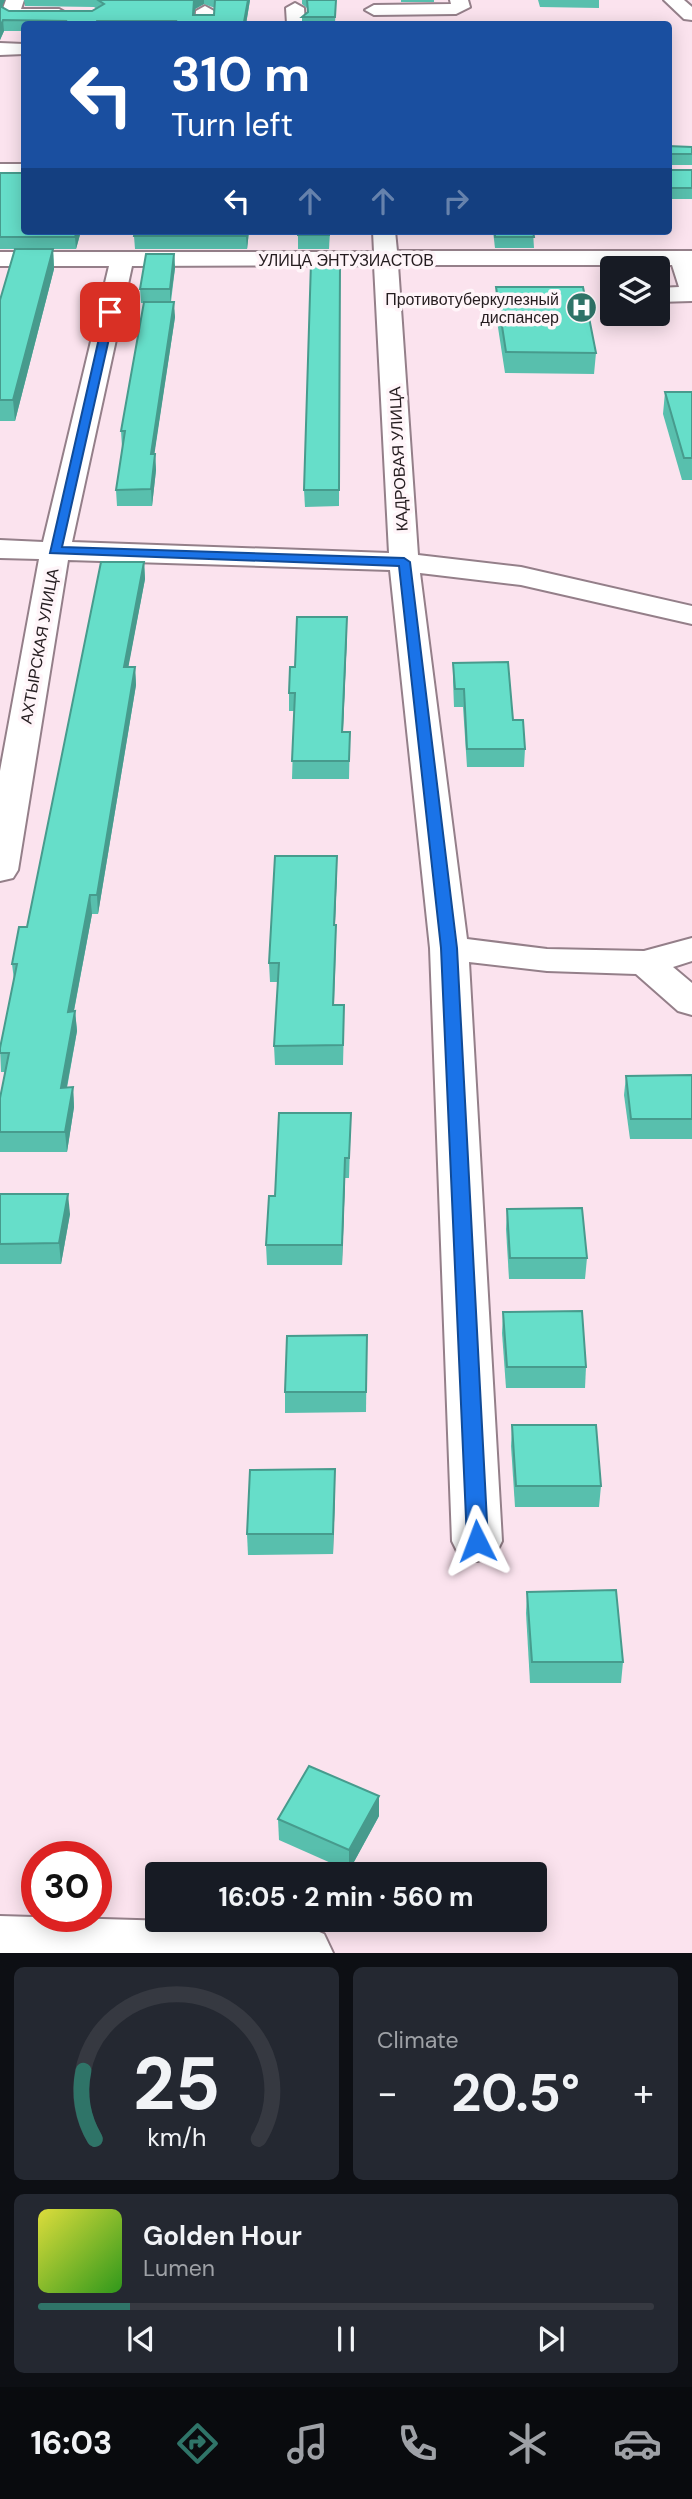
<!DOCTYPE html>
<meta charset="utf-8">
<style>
:root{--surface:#171b24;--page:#242831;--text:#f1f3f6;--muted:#9ea1a6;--line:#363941;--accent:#2f7468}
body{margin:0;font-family:"DM Sans",sans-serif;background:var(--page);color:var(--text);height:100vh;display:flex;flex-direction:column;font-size:26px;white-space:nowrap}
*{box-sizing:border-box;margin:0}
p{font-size:23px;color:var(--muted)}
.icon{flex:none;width:38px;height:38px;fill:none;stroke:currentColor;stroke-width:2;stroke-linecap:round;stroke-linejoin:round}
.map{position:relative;height:1953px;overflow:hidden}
.drawer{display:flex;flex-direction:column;gap:14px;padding:14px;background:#0d0f14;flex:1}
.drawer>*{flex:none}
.hud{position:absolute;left:21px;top:21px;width:651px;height:214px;border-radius:7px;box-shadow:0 4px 18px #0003;background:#1a4fa0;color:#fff;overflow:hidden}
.controls{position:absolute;left:600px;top:256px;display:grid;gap:14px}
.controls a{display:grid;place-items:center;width:70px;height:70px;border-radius:7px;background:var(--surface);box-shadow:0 4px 18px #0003;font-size:35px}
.speed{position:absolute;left:21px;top:1841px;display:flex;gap:14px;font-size:35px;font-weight:700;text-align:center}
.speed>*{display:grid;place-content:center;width:91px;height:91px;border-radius:50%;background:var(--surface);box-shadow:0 4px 18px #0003;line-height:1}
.speed .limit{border:10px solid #d22;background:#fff;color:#111}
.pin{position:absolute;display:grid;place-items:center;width:60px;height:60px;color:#fff;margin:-30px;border-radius:14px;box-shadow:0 4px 10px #0006}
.me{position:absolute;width:77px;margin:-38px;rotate:357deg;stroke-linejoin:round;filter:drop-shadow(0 0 5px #0008)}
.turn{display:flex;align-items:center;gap:24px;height:147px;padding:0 35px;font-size:32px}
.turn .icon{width:91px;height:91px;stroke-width:2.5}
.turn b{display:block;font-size:49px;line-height:60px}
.lanes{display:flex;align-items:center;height:66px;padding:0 35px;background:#0003;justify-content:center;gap:35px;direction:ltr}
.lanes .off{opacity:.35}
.big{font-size:52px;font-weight:700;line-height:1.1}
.drawer .widget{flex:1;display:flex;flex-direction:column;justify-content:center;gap:10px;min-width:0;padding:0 24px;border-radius:10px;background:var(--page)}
.drawer .dial{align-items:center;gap:0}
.dial svg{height:182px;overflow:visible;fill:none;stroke:var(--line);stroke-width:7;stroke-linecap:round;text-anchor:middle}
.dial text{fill:var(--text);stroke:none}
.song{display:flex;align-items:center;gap:21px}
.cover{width:84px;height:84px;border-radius:10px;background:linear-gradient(135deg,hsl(60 70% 55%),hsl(110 70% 35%))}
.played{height:7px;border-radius:4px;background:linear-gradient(90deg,var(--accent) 15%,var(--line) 15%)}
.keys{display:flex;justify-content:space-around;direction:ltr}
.heat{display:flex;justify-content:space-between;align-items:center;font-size:38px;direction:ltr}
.drawer .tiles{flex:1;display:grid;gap:14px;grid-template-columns:1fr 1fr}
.widget:last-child{grid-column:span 2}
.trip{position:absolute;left:145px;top:1862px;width:402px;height:70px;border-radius:7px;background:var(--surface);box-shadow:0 4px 18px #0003;font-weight:700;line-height:70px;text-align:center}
.dock{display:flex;height:112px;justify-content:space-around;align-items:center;background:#090b0e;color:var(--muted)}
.dock .icon{width:49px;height:49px}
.dock .selected{color:var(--accent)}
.dock b{font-size:32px;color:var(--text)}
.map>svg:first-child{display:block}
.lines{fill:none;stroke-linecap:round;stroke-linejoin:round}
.minor-casing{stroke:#947f89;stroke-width:4}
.minor{fill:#fff;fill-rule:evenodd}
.wall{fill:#58bfad;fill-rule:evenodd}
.shaded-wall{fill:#479b8d}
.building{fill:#66dec9;stroke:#479b8d;stroke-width:2}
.route{fill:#1a73e8;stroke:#114b97;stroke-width:2}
.labels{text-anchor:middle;stroke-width:7;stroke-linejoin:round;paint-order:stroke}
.far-street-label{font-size:16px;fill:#251d20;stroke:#fff5f9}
.far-poi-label{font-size:16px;fill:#251d20;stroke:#fff5f9;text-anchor:end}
</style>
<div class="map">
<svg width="692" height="1953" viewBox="0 0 692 1953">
<rect width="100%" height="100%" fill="#fbe3ee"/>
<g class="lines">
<defs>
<g id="minor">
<path d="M 6,0 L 24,0 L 21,9 L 59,9 L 68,14 C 60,22 9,22 1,14 Z"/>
<polygon points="450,0 468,0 470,7 456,14 374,15 365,10 374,5 451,4"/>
<polygon points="664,0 684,0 692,7 692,20 684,19"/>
<polygon points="295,3 304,8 305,24 287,24 286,8"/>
<polygon points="205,6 214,11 213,24 195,24 196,11"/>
<polygon points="0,43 24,44 24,54 0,55"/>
<rect x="0" y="164" width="24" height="12"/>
<path d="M 373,231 L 395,231 L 397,251 L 692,251 L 692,301 L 658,302 L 658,288 L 679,287 L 672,265 L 398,265 L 418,555 L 521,567 L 692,606 L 692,624 L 521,585 L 420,573 L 467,939 L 547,949 L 644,951 L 692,938 L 692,961 L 673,967 L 692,983 L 692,1015 L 678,1011 L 636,974 L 547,971 L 469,962 L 502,1541 L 495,1555 L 477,1561 L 459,1555 L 452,1541 L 430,948 L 390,570 L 68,560 L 18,870 L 13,878 L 0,881 L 0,771 L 39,559 L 0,558 L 0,540 L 43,542 L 109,266 L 0,266 L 0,252 L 374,252 ZM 374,265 L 389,553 L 72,542 L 132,266 Z"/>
<polygon points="0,1916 303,1925 324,1934 333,1953 0,1953"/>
</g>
</defs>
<use href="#minor" class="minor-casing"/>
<use href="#minor" class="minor"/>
</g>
<g class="wall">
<path d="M 0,0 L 2,7 L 9,11 L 92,11 L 97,9 L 94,7 L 25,6 L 24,0 L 250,0 L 246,24 L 24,24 L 24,31 L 4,31 L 0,40 ZM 204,4 L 215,8 L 214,15 L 194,15 L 195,9 Z"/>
<polygon points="302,0 336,0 335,24 302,24 302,17 307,13 307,8 302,4"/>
<rect x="401" y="0" width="33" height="2"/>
<polygon points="538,0 599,0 599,8 540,7"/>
<polygon points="668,146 692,147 692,165 668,165"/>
<rect x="668" y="170" width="24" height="29"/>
<polygon points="0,173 24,231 81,231 76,249 53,249 54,269 15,421 0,421 0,300 15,249 0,249"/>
<polygon points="135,231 249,231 247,249 135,249 134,236"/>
<polygon points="298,231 330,231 329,249 298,249"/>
<polygon points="493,231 533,231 534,248 495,248"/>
<polygon points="174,254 175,268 171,302 175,317 154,454 155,454 156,470 152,506 117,506 116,490 123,447 122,447 121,431 144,303 141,303 140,289"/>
<polygon points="340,276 339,506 305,507 304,490"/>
<polygon points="496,287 596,353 594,374 505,373 495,308"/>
<polygon points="665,392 692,392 692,480 682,480 663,414"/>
<polygon points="144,562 145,579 128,667 135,667 136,685 98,914 92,914 74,1011 75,1011 77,1031 67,1088 73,1087 74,1107 67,1152 0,1152 0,1098 5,1072 1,1072 0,1048 14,980 12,964 27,927"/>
<polygon points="347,634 343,732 350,732 349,779 292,779 294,711 289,711 289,693 295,667"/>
<polygon points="453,663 513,720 525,749 524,767 467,767 463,707 454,707 453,681"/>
<polygon points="337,856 335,925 336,945 334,1005 344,1024 343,1065 275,1065 274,1046 278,982 270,982 269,963"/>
<polygon points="692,1075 692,1139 630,1139 624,1095 626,1076"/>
<polygon points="351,1113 349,1178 345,1178 342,1265 267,1265 266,1245 275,1196"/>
<polygon points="0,1194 70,1214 61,1264 0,1264"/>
<polygon points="507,1209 587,1258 585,1279 509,1279 506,1229"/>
<polygon points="503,1312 586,1367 585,1388 506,1388 502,1333"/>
<polygon points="367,1335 366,1412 285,1413 285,1392"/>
<polygon points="512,1425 601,1486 599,1507 515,1507 511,1446"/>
<polygon points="335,1490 333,1554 248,1555 247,1534"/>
<polygon points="527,1592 623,1662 621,1683 530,1683 526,1613"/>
<polygon points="379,1796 379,1816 349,1871 279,1840 278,1819"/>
</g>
<g class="shaded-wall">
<polygon points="0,0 5,0 0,12"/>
<polygon points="194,0 204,0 204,4 195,9 193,24 193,15"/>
<polygon points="248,0 250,0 246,24 244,24"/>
<polygon points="3,20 4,31 0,40 0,27"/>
<polygon points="77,231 81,231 76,249 75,237"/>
<polygon points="247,231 249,231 247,249 246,236"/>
<polygon points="53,249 54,269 15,421 13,400"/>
<polygon points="174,254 175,268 170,303 170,289"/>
<polygon points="174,302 175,317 152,470 151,454"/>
<polygon points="155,454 156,470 152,506 151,489"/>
<polygon points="144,562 145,579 125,685 124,667"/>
<polygon points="347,617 347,634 342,750 342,732"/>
<polygon points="135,667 136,685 98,914 97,895"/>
<polygon points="337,856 337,874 334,945 334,925"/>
<polygon points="90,895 92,914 70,1031 68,1012"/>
<polygon points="75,1011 77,1031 63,1107 61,1088"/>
<polygon points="73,1087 74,1107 67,1152 65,1132"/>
<polygon points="345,1158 345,1178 342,1265 342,1245"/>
<polygon points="68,1194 70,1214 61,1264 59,1243"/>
<polygon points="335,1469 335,1490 333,1554 333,1534"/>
<polygon points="379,1796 379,1816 349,1871 349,1850"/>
</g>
<g class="building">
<polygon points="98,0 194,0 193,15 214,15 215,0 248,0 244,22 207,22 206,24 175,24 176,21 97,21 96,24 65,24 66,21 3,20 0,27 0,6 9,11 92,11 104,4"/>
<polygon points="307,0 336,0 335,17 302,17 308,12"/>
<polygon points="668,146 692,147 692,154 668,154"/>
<rect x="668" y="170" width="24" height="18"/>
<polygon points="0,173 24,173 24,231 77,231 75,237 0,237"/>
<polygon points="135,231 247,231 246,236 134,236"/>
<rect x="298" y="231" width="31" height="4"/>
<polygon points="495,231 533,231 534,237 495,237"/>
<polygon points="15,249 53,249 13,400 0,400 0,300"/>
<polygon points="146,254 174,254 170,289 140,289"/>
<polygon points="311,262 340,262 339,490 304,490"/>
<polygon points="496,287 583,287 596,353 506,352"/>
<polygon points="144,302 174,302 151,454 155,454 151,489 116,490 125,431 121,431"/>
<polygon points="665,392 692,392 692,458 684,458"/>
<polygon points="101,562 144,562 124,667 135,667 97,895 90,895 68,1012 75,1011 61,1088 73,1087 65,1132 0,1132 0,1098 9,1053 0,1053 0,1048 17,964 12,964 19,927 27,927"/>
<polygon points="297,617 347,617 342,732 350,732 349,761 292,761 295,693 289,693 290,667 295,667"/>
<polygon points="508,662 513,720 523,720 525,749 467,749 464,689 455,689 453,663"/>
<polygon points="275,856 337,856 334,925 336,925 333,1005 344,1005 343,1045 274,1046 279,963 269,963"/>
<polygon points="692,1075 692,1119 631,1119 626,1076"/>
<polygon points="279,1113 351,1113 349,1158 345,1158 342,1245 266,1245 269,1196 275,1196"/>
<polygon points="0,1194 68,1194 59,1243 0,1244"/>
<polygon points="582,1208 587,1258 510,1258 507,1209"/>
<polygon points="582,1311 586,1367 507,1367 503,1312"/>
<polygon points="367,1335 366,1392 285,1392 287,1336"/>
<polygon points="512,1425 596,1425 601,1486 516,1486"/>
<polygon points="335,1469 333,1534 247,1534 250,1470"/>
<polygon points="616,1590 623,1662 532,1662 527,1592"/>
<polygon points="309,1766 379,1796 349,1850 278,1819"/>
</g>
<polygon class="route" points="110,309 115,312 62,547 404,558 410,562 457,948 488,1541 484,1547 470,1547 467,1541 441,948 399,566 50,553 105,312"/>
<defs>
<symbol id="hospital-disc" viewBox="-11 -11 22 22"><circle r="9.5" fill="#2f7468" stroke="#fff5f9"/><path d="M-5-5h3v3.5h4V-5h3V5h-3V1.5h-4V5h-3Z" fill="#fff"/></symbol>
</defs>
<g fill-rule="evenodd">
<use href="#hospital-disc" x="564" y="290" width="35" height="35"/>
</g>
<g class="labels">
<g class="far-street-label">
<text x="346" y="266">УЛИЦА ЭНТУЗИАСТОВ</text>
<text transform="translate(398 459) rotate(-93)" y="6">КАДРОВАЯ УЛИЦА</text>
<text transform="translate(39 646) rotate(-80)" y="6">АХТЫРСКАЯ УЛИЦА</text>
</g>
<g class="far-poi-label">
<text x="559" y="305">Противотуберкулезный<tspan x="559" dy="18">диспансер</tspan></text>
</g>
</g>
</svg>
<div class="controls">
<a><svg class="icon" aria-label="layers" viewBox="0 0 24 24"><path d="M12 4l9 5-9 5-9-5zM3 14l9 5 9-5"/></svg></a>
</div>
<div class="speed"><div class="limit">30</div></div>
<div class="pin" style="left:110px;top:312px;background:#d93025"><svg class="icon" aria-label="arrive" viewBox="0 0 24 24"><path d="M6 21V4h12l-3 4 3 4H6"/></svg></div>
<svg class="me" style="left:477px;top:1541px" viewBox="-20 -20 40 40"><path d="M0-17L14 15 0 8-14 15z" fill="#1a73e8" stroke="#fff" stroke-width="4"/></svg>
<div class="trip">16:05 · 2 min · 560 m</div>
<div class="hud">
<div class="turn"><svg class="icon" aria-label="left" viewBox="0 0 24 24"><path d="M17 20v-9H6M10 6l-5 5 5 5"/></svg><div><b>310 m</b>Turn left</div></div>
<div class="lanes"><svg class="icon" aria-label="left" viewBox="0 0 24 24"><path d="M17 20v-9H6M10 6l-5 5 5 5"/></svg><svg class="icon off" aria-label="ahead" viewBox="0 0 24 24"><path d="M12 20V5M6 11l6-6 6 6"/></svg><svg class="icon off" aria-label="ahead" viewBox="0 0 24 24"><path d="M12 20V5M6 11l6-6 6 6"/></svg><svg class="icon off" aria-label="right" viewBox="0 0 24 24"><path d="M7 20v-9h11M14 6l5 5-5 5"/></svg></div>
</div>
</div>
<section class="drawer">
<div class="tiles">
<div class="widget dial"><svg viewBox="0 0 100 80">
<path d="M14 69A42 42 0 1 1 86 69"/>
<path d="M14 69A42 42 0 0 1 9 39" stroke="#2f7468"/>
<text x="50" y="56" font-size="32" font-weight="700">25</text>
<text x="50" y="72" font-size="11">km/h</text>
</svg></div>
<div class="widget"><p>Climate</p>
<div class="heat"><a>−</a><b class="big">20.5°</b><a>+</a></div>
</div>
<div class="widget">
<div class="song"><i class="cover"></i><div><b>Golden Hour</b><p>Lumen</p></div></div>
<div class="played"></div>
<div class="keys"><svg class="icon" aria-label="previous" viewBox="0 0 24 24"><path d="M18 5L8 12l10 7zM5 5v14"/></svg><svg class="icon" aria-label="pause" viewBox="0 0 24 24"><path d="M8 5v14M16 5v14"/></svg><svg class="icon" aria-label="next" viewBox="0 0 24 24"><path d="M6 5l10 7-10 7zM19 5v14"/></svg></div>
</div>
</div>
</section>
<nav class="dock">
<b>16:03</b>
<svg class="icon selected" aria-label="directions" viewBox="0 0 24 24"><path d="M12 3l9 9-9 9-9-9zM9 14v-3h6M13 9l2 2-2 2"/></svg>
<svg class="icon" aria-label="music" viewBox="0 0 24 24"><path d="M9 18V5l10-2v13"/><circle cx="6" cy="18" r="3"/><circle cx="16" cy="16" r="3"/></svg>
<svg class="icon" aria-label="phone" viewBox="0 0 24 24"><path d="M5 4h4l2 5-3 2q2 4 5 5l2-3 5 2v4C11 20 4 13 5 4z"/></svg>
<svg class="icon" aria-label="climate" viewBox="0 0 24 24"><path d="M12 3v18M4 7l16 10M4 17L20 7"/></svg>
<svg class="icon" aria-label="car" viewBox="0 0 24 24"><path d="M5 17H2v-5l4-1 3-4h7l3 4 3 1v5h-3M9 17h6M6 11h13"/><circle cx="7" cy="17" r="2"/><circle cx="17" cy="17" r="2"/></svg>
</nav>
